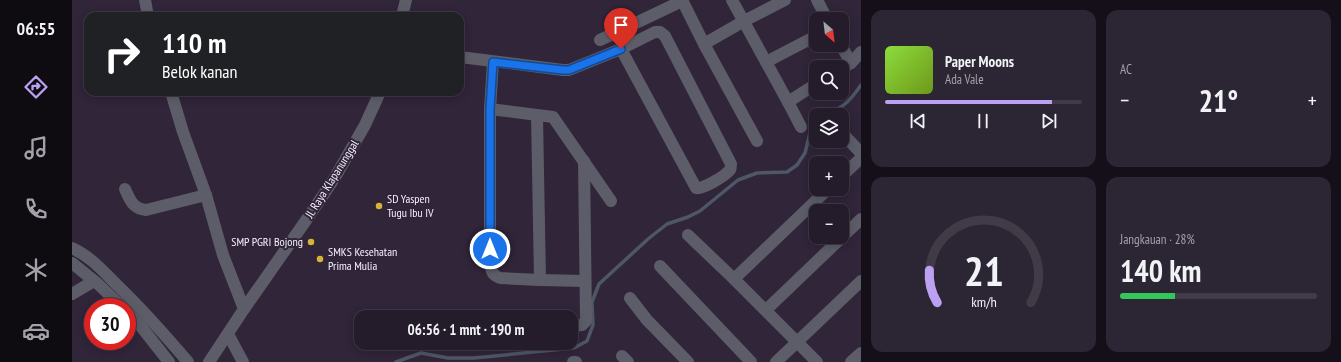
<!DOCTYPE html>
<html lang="id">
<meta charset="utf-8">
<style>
:root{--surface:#241c2b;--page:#2c2533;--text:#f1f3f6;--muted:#a3a1a9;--line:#413a47;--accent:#bca0f2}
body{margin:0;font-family:"PT Sans Narrow",sans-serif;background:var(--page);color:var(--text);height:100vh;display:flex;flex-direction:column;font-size:15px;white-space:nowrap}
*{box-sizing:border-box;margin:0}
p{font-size:13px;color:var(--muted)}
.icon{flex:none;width:22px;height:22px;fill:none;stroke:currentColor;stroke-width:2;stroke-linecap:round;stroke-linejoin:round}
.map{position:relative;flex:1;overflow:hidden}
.panel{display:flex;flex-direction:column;gap:10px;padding:10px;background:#140f18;width:480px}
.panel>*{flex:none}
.hud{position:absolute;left:12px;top:12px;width:380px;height:84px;border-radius:12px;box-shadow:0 2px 10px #0003,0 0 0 1px var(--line);background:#202124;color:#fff;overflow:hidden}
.needle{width:26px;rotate:152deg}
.fabs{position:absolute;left:737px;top:12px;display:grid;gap:8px}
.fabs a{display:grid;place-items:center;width:40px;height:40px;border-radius:8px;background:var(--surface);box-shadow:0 2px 10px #0003,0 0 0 1px var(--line);font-size:20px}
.speed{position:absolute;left:12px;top:298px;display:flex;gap:8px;font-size:20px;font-weight:700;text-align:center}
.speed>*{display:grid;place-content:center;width:52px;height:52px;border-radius:50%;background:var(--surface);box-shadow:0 2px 10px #0003,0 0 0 1px var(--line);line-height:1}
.speed .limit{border:6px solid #d22;background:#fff;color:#111}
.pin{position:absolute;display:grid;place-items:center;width:34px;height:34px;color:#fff;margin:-41px -17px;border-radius:50% 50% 50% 0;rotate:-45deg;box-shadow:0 0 4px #0007}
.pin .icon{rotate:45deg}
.me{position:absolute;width:44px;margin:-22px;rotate:0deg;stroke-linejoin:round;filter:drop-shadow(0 0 3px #0008)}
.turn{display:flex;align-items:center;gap:14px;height:84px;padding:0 12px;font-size:18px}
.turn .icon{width:52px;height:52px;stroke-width:2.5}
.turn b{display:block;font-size:28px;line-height:34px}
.big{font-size:30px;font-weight:700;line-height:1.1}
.panel .card{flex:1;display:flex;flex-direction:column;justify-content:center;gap:6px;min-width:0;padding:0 14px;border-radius:12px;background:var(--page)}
.panel .dial{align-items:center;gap:0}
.dial svg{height:104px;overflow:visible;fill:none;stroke:var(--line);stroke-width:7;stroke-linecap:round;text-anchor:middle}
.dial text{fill:var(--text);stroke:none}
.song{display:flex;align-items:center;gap:12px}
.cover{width:48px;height:48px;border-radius:6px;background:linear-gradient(135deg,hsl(90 70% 55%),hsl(80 70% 35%))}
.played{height:4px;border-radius:2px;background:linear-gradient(90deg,var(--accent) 85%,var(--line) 85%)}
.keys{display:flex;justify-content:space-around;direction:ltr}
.heat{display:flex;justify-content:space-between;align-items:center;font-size:22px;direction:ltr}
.charge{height:6px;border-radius:3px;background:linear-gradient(90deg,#34c759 28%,var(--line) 0)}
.panel .tiles{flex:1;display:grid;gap:10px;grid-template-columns:repeat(2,1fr)}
.trip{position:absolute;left:282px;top:310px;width:224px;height:40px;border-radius:12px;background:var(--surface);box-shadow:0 2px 10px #0003,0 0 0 1px var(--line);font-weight:700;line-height:40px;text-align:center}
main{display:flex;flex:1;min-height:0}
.tab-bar{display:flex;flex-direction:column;width:72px;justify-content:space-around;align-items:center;background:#0e0b11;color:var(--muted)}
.tab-bar .icon{width:28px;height:28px}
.tab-bar .on{color:var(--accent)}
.tab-bar b{font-size:18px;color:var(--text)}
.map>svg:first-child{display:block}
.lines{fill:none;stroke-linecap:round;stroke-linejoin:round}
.stream{stroke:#4e5767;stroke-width:3.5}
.minor{stroke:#5c5d68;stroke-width:12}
.route-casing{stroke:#114b97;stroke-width:10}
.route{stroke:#1a73e8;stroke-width:7}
.poi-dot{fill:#d7b534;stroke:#302539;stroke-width:1.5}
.labels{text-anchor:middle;stroke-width:4;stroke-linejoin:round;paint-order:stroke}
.street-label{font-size:12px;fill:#f5eefc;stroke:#302539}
.poi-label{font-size:12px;fill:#f5eefc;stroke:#302539;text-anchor:start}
</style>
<main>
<nav class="tab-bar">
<b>06:55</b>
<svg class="icon on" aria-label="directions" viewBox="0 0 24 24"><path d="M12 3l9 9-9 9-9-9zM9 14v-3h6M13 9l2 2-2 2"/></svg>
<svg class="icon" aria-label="music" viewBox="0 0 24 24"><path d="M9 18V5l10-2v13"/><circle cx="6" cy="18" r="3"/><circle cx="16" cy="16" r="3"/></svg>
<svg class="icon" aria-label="phone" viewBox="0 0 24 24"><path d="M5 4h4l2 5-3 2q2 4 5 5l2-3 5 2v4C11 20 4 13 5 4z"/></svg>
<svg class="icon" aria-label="climate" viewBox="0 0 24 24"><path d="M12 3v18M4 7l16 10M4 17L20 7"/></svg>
<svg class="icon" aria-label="car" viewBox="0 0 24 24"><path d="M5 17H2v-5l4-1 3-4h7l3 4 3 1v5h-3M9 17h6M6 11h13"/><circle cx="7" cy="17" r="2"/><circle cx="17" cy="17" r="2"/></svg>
</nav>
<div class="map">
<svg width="789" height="362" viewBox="0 0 789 362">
<rect width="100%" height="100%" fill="#302539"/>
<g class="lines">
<g class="stream">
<path d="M 748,115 C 770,109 776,104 789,85"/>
<polyline points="324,362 349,353 376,358 402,358 502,348 515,341 521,325 520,302 527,284 576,239 595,224 616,217 628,211 666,180 685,173 715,172 725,165 733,153 742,117 744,116"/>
</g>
<g class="minor">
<polyline points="73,0 76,16"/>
<polyline points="610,0 632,44 672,21 713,0"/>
<polyline points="660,0 716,102 744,84"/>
<polyline points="745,0 755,19"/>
<polyline points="330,16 334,0"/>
<polyline points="528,40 610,1"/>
<polyline points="632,44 685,141"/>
<polyline points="769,45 779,63"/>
<path d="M 388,57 L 491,70 L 497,70 L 549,49 L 583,32 L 588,32 L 593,36 L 659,164 C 659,166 659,168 658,170 C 653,176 630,190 624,188 L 549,49"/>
<path d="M 421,62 L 418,109 L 418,264 C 420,272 420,275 428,278 L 468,280 L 513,281"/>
<polyline points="694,62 744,36"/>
<polyline points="770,68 779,63 789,52"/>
<polyline points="99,92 111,132 134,195 151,255 172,309"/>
<polyline points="716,102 729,127"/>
<polyline points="418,109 481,117 539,201"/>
<polyline points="465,115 468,280"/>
<polyline points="770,133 789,153"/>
<polyline points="770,176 789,158"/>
<path d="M 53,189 C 58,200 61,209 74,210 L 134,195"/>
<polyline points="616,235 662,279"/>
<path d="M 0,248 C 18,256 31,271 45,285 C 70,309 93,335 116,362"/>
<polyline points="0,263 26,284 50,307"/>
<polyline points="588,266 679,362"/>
<polyline points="0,294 22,281"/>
<polyline points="558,298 575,320 616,362"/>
<polyline points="694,310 789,219"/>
<polyline points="55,312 67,324 97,362"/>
<polyline points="499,326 510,325 514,321 514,318 512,161"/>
<polyline points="156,334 171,362"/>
<polyline points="550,356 556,362"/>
<polyline points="137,362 172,309 237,216 262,179 293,125 308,92"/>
<polyline points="501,362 504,362"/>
<polyline points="704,362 789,281"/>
<polyline points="745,362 662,279 756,189"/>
<polyline points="779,362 789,353"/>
</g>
</g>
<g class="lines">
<defs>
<polyline id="route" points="418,249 418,109 421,62 491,70 497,70 549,49"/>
</defs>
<use href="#route" class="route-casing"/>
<use href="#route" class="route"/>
</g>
<g class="poi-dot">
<circle cx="307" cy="206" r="4"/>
<circle cx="239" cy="242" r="4"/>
<circle cx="248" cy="259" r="4"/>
</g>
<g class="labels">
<g class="street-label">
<text transform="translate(260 179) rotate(-58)" y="4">Jl. Raya Klapanunggal</text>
</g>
<g class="poi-label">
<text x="315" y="203">SD Yaspen<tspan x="315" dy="14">Tugu Ibu IV</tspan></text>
<text x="231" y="246" text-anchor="end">SMP PGRI Bojong</text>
<text x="256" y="256">SMKS Kesehatan<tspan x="256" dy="14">Prima Mulia</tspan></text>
</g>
</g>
</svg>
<div class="fabs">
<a><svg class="needle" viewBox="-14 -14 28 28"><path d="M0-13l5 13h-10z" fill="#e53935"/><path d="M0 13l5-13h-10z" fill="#a3a1a9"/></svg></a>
<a><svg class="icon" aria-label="search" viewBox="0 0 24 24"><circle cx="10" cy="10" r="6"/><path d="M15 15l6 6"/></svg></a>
<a><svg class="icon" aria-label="layers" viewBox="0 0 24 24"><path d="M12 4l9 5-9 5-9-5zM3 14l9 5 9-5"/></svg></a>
<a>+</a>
<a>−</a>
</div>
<div class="speed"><div class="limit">30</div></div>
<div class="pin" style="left:549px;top:49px;background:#d93025"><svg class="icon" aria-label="arrive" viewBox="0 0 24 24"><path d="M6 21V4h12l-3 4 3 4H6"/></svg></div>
<svg class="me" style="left:418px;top:249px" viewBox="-20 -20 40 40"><circle r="17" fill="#1a73e8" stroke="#fff" stroke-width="3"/><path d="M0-11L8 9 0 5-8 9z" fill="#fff"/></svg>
<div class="trip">06:56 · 1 mnt · 190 m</div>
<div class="hud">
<div class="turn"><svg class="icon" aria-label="right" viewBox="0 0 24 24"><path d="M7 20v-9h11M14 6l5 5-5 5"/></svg><div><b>110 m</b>Belok kanan</div></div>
</div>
</div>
<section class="panel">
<div class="tiles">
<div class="card">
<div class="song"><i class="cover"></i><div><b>Paper Moons</b><p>Ada Vale</p></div></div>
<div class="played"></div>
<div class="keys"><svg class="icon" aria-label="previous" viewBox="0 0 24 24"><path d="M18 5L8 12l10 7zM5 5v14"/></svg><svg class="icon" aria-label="pause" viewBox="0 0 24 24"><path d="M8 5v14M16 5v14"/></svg><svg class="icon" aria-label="next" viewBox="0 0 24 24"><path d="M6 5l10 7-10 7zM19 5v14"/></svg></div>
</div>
<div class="card"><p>AC</p>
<div class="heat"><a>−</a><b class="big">21°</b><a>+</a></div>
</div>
<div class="card dial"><svg viewBox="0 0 100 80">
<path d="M14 69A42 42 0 1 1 86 69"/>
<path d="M14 69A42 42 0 0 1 8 44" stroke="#bca0f2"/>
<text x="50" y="56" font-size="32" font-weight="700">21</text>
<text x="50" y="72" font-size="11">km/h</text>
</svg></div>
<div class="card"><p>Jangkauan · 28%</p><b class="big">140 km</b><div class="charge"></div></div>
</div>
</section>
</main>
